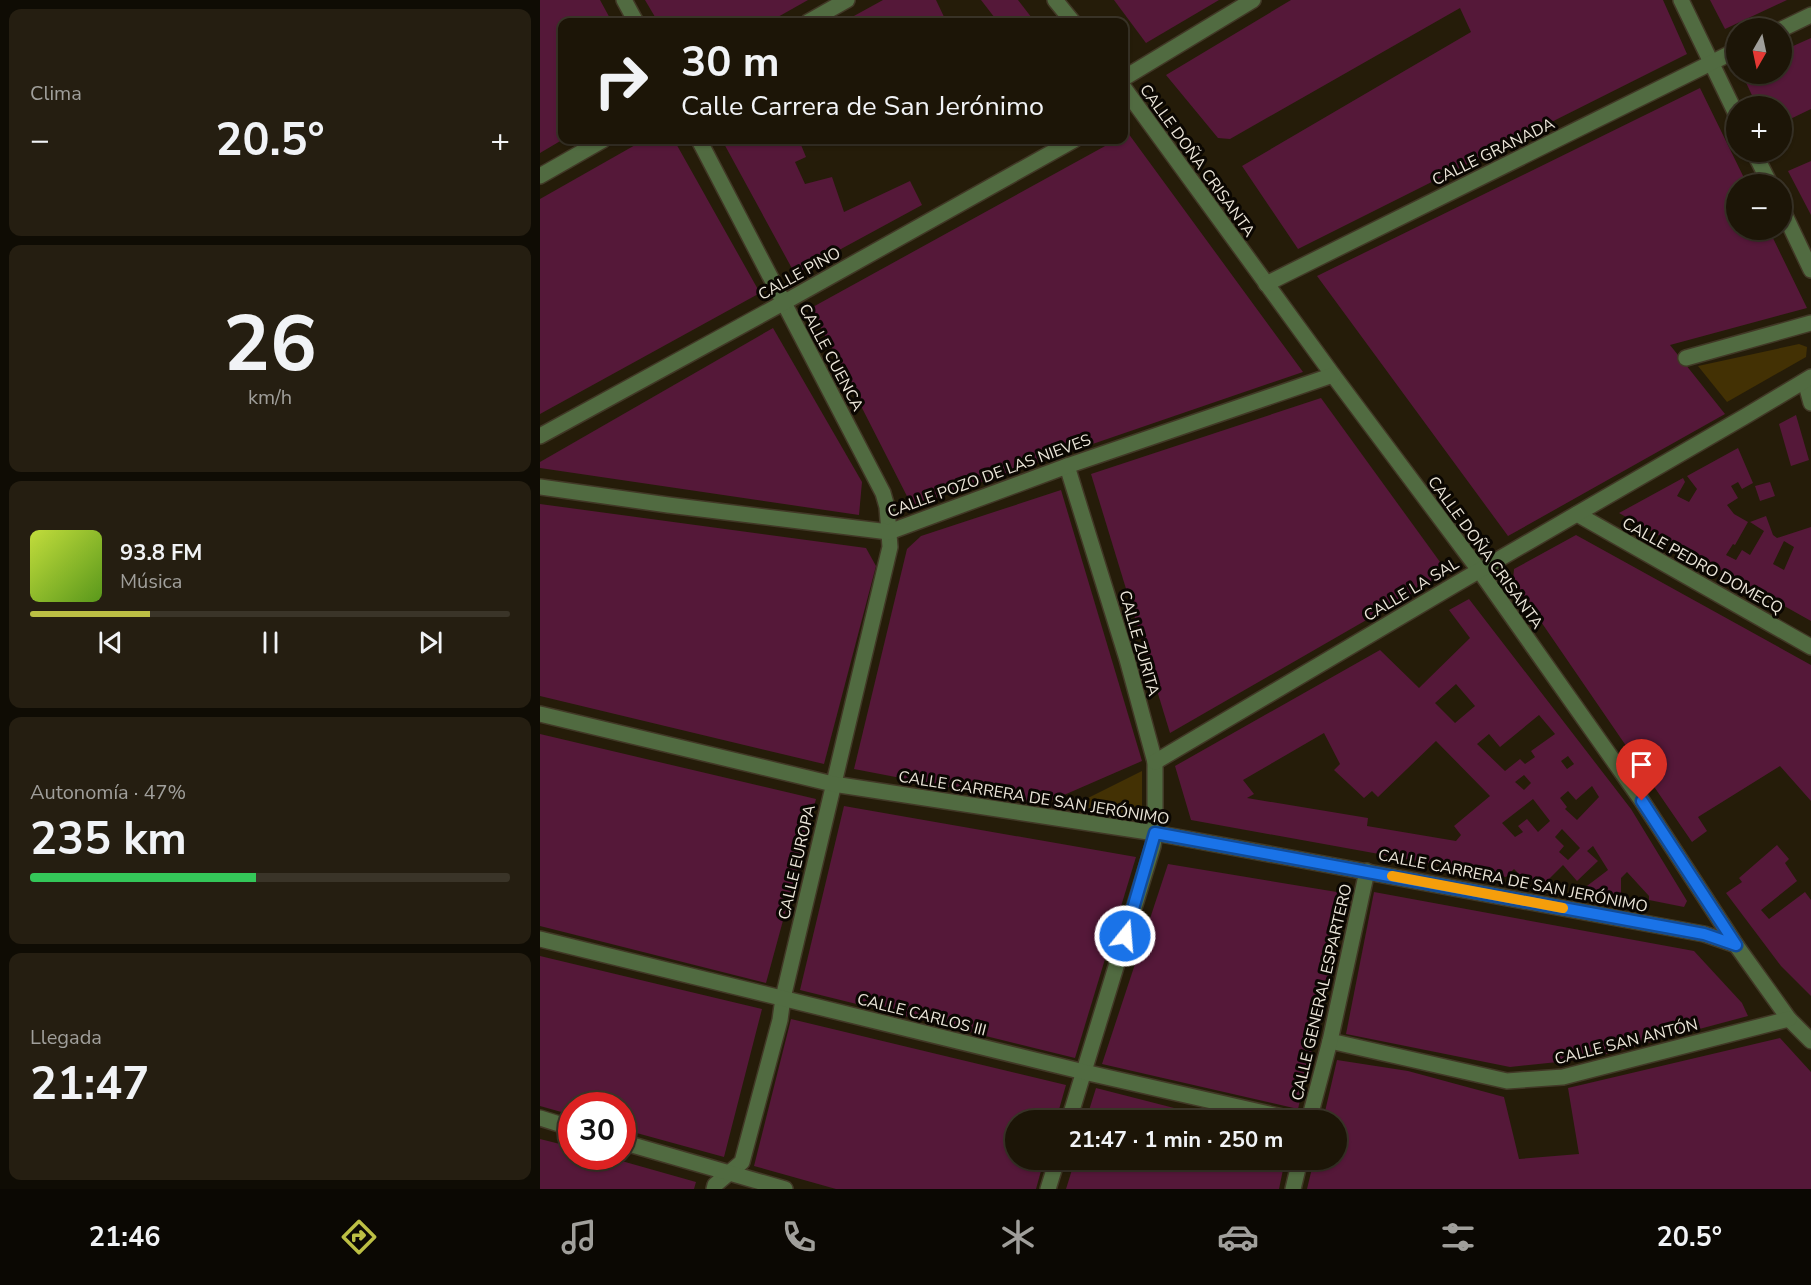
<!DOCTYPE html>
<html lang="es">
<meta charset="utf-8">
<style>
:root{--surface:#1c1507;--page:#251e11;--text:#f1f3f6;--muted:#a09f9b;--line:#3a3428;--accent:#bcbf44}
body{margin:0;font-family:"Nunito Sans",sans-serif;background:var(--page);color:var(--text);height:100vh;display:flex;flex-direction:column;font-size:22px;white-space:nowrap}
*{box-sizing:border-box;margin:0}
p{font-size:20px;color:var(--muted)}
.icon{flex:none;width:33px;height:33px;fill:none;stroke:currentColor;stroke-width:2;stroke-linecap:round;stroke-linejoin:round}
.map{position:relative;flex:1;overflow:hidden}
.panel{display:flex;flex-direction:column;gap:9px;padding:9px;background:#0f0c04;width:540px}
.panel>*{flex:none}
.guide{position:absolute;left:18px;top:18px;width:570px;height:126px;border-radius:12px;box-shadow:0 2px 4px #0004,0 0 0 2px var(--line);background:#1c1507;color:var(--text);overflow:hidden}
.needle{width:39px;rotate:189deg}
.controls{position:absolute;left:1186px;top:18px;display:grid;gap:12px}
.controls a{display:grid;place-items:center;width:66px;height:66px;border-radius:50%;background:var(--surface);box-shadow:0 2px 4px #0004,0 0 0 2px var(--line);font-size:30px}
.speed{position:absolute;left:18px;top:1092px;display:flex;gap:12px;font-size:30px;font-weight:700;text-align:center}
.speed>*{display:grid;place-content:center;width:78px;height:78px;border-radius:50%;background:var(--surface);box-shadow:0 2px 4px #0004,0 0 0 2px var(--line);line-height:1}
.speed .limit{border:9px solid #d22;background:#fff;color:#111}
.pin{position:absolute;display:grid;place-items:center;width:51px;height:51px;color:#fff;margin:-62px -26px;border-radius:50% 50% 50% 0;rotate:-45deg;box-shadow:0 0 6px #0007}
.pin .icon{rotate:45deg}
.me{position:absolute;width:66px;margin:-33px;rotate:17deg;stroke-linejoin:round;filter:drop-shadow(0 0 4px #0008)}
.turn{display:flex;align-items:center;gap:21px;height:126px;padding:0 24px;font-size:27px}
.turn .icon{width:78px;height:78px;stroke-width:2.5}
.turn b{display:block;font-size:42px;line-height:51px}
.big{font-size:45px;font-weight:700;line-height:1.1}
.panel .card{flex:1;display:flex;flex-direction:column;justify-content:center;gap:9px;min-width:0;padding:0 21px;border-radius:12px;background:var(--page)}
.panel .dial{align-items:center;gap:0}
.dial b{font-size:78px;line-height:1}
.song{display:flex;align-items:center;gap:18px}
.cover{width:72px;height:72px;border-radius:9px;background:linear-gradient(135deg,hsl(70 70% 55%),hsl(90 70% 35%))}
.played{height:6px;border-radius:3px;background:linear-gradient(90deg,var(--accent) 25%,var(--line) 25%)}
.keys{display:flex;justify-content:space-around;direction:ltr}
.heat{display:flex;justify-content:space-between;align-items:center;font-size:33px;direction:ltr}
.charge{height:9px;border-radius:4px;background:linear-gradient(90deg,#34c759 47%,var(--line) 0)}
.trip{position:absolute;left:465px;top:1110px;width:342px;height:60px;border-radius:30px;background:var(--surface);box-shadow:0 2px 4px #0004,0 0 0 2px var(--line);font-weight:700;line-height:60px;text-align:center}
.tab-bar{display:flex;height:96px;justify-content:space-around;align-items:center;background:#0b0803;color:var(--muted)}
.tab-bar .icon{width:42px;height:42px}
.tab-bar .selected{color:var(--accent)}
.tab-bar b{font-size:27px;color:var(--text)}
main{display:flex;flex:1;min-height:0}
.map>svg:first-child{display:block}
.green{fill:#433104}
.building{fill:#551839;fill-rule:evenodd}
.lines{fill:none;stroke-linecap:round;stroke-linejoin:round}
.minor-casing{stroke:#413826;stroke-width:18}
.minor{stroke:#516b41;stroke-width:15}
.route-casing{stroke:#114b97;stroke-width:15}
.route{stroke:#1a73e8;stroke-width:10}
.slow{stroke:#f59e0b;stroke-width:10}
.labels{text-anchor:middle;stroke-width:6;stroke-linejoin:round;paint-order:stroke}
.street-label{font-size:16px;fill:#ebe5d9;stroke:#0b0702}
</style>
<main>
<section class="panel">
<div class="card"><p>Clima</p>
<div class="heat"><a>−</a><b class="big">20.5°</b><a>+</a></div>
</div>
<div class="card dial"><b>26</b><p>km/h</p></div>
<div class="card">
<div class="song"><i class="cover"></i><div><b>93.8 FM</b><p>Música</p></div></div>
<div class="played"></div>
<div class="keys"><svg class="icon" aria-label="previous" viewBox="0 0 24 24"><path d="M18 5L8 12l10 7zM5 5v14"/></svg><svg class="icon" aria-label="pause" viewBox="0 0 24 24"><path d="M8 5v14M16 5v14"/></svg><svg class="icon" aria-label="next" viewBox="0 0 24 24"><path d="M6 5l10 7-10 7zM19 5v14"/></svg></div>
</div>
<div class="card"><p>Autonomía · 47%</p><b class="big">235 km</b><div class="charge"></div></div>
<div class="card"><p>Llegada</p><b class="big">21:47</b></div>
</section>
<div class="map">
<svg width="1271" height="1189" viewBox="0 0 1271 1189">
<rect width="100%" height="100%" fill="#251c09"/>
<g class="green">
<polygon points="1259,344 1267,347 1266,357 1187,402 1158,366"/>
<polygon points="602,771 602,812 586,821 530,807"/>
</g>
<g class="building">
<polygon points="0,0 60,0 72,22 22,22 22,140 0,153"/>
<polygon points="105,0 268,0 229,22 118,22"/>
<polygon points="343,0 396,0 405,19 399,22 303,22"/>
<polygon points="441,0 478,0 495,22 458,22"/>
<polygon points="574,0 679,0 606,43"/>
<polygon points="751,0 1123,0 1147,54 758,249 702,166 931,32 920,8 690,139 678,138 626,75"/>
<polygon points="1170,0 1247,0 1185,29"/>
<polygon points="1271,38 1271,109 1242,123 1242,106 1217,106 1202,74 1242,74 1242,51"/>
<polygon points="1160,88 1207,184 1197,184 1197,230 1229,230 1267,308 1130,345 1185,414 968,536 777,276"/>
<polygon points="588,133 763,372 372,506 271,308 576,140 584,140 584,135"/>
<polygon points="104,140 134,140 220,293 0,414 0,199"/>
<polygon points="182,140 259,140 266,157 255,162 265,184 292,177 304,212 370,181 382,205 255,274"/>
<polygon points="1271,161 1271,215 1248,171"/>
<polygon points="233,328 322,482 319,515 0,468 0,462"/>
<polygon points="781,398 908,573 630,733 551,474"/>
<polygon points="1256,415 1269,460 1251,466 1239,424"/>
<path d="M 1198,448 L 1213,483 L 1202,489 L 1198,482 L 1191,486 L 1198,498 L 1187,505 L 1194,514 L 1208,522 L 1195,545 L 1193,544 L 1186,555 L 1196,560 L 1202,550 L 1210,555 L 1224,531 L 1210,522 L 1226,516 L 1233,535 L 1237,538 L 1271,527 L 1271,621 L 1079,513 L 1143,478 L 1145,482 L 1137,496 L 1149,502 L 1157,489 L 1147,476 ZM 1244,541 L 1254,547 L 1244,570 L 1233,564 Z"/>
<polygon points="1230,482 1235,496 1220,501 1215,486"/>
<polygon points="521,490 602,761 501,805 314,769 367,549 381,536"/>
<polygon points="0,504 326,548 336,566 284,764 0,696"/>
<polygon points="1036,535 1271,665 1271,801 1240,766 1158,817 1167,831 1152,842 973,581 974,569"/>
<path d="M 929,599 L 1091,809 L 1147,901 L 1144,907 L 1109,900 L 1109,896 L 1087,872 L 1081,878 L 1081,895 L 1043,889 L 1068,870 L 1053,846 L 1047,851 L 1058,861 L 1037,881 L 1023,865 L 1006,882 L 1001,882 L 996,876 L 991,881 L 985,880 L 974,869 L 966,877 L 651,820 L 635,766 L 840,650 L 879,688 L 930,638 L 909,610 ZM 916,684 L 935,706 L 915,723 L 895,703 ZM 999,715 L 1015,734 L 991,751 L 995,757 L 985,764 L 980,759 L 965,771 L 937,744 L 949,734 L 960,747 ZM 784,733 L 800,764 L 794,770 L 824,798 L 832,791 L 838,797 L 896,741 L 950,796 L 914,826 L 921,835 L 916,841 L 827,826 L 828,818 L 707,798 L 714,794 L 703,780 ZM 1028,756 L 1034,764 L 1027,769 L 1021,761 ZM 984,775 L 991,783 L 984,790 L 975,782 ZM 1052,786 L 1059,797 L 1037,820 L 1025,809 L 1027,807 L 1020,798 L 1028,791 L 1036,800 ZM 993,799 L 1010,821 L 998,832 L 987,819 L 978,826 L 983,832 L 975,837 L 962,823 ZM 1022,829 L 1040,848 L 1028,860 L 1019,852 L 1024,846 L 1015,837 Z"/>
<polygon points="0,734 276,799 226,983 0,926"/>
<polygon points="304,806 596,857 535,1058 260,990"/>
<polygon points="1237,845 1249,859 1245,863 1257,881 1221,910 1229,919 1265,892 1271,900 1271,996 1241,966 1186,893 1202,882 1199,878"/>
<polygon points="628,864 809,894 758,1109 562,1064"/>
<polygon points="834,892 1154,951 1202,1003 1208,1016 1047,1059 970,1067 806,1034"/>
<polygon points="0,956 222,1009 184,1157 82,1129 82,1106 32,1106 32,1115 0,1106"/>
<polygon points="251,1019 526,1085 516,1120 476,1120 476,1160 504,1160 496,1189 296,1189 214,1166"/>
<polygon points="1240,1038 1271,1072 1271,1189 767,1189 774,1160 796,1160 796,1120 783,1120 797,1060 868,1071 964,1097 979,1159 1039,1154 1028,1088"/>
<polygon points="556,1088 681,1120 546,1120"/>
<polygon points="0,1139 32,1147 32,1156 64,1156 156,1182 154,1189 0,1189"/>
<polygon points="535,1160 745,1160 739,1189 526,1189"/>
</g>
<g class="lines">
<defs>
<g id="minor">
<polyline points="84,0 96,22"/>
<polyline points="515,0 533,22"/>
<polyline points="1141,0 1197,116"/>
<polyline points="268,22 307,0"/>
<polyline points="1242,29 1271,15"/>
<polyline points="584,78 713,0"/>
<polyline points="584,88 793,375 939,570 1102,801 1196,945 1249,1019 1271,1041"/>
<polyline points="159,140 343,493 347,507 350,547 243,998 240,1020 202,1162 175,1185 174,1189"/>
<polyline points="1214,152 1230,184"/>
<polyline points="0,176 63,140"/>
<polyline points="1242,209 1271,270"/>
<polyline points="726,284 1197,50"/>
<polyline points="1146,358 1271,323"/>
<polyline points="1265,381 1271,403"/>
<polyline points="0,436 243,303 534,140"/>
<polyline points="527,466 587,659 615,762 615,833 613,846 529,1120"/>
<polyline points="0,487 128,505 349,532 527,466 793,375"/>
<polyline points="1037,514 1271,647"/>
<polyline points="0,714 293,784 615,833 1164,934 1196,945"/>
<polyline points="615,762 916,584 1204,417 1271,377"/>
<polyline points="0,939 544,1072 756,1120"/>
<polyline points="790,1041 967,1081 1023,1077 1249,1019"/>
<polyline points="0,1118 32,1128"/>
<polyline points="769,1120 790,1041 827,871"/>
<polyline points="82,1142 245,1189"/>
<polyline points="508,1189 517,1160"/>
<polyline points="753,1189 760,1160"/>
</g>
</defs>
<use href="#minor" class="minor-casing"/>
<use href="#minor" class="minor"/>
</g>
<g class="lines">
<defs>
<polyline id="route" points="585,936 615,833 1164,934 1196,945 1102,801"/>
</defs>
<use href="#route" class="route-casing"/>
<use href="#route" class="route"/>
<polyline class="slow" points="852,876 1023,908"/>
</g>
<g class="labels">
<g class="street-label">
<text transform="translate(953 151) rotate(-26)" y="6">CALLE GRANADA</text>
<text transform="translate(658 160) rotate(54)" y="6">CALLE DOÑA CRISANTA</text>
<text transform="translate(259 273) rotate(-29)" y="6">CALLE PINO</text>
<text transform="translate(292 357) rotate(62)" y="6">CALLE CUENCA</text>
<text transform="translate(449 475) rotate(-20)" y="6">CALLE POZO DE LAS NIEVES</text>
<text transform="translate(946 552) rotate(54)" y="6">CALLE DOÑA CRISANTA</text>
<text transform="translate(1163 565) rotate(29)" y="6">CALLE PEDRO DOMECQ</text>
<text transform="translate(871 589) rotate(-31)" y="6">CALLE LA SAL</text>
<text transform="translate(600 643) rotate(74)" y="6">CALLE ZURITA</text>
<text transform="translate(494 797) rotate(9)" y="6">CALLE CARRERA DE SAN JERÓNIMO</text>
<text transform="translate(256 862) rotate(-77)" y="6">CALLE EUROPA</text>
<text transform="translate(973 880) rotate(11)" y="6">CALLE CARRERA DE SAN JERÓNIMO</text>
<text transform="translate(781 992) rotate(-77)" y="6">CALLE GENERAL ESPARTERO</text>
<text transform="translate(382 1014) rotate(14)" y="6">CALLE CARLOS III</text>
<text transform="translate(1086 1041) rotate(-14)" y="6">CALLE SAN ANTÓN</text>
</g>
</g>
</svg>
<div class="controls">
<a><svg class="needle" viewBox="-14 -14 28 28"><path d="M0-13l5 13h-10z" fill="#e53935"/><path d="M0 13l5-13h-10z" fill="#a09f9b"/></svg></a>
<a>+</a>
<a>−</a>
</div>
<div class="speed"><div class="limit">30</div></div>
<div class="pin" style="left:1102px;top:801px;background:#d93025"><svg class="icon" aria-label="arrive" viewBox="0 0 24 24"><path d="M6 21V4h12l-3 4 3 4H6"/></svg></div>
<svg class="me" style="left:585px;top:936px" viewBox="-20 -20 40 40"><circle r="17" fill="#1a73e8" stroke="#fff" stroke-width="3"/><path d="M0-11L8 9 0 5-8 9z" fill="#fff"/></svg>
<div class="trip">21:47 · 1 min · 250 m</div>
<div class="guide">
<div class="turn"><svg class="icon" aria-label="right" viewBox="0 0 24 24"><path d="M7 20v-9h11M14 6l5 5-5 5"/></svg><div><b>30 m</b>Calle Carrera de San Jerónimo</div></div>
</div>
</div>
</main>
<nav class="tab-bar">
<b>21:46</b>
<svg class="icon selected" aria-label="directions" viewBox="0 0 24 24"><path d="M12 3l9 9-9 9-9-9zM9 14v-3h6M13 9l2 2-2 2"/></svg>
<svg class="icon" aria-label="music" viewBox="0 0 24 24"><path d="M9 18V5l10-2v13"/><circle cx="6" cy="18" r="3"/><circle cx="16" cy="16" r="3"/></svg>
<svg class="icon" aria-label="phone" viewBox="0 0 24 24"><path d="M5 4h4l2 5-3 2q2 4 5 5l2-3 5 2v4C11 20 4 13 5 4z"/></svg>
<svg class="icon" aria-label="climate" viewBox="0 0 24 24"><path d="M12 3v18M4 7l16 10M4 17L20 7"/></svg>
<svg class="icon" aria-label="car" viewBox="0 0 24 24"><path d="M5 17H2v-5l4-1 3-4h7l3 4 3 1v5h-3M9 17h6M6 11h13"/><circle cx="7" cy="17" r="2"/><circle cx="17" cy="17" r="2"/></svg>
<svg class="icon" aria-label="filters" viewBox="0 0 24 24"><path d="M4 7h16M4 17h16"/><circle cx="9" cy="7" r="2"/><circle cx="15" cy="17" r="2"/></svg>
<b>20.5°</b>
</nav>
